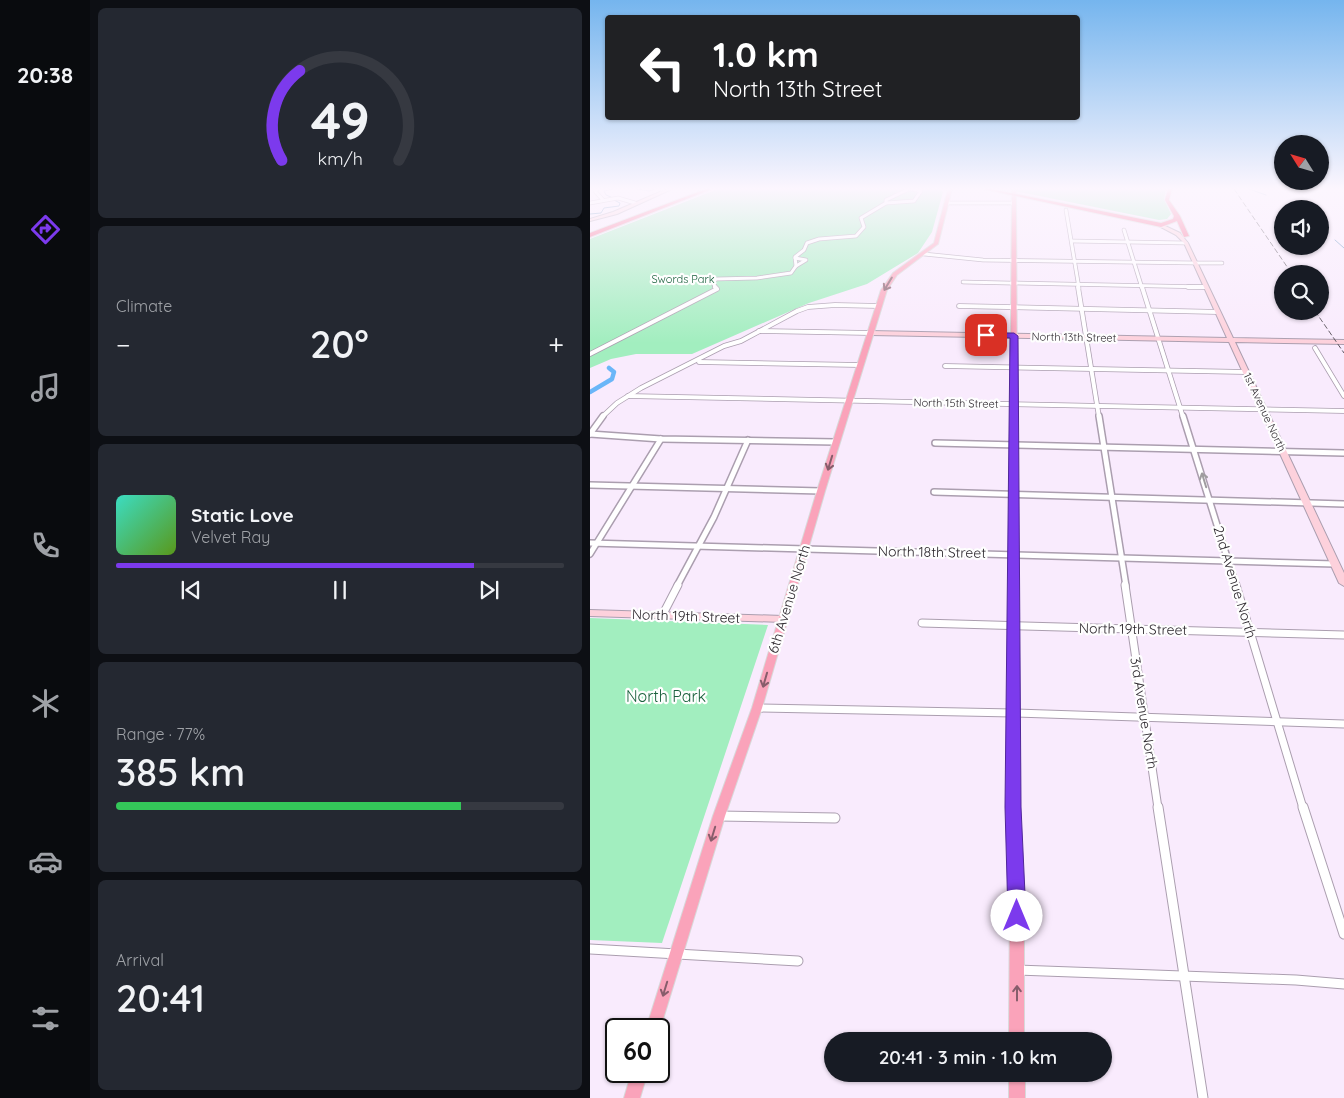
<!DOCTYPE html>
<meta charset="utf-8">
<style>
:root{--surface:#171b24;--page:#242831;--text:#f1f3f6;--muted:#9ea1a6;--line:#363941;--accent:#7c3aed}
body{margin:0;font-family:Quicksand,sans-serif;background:var(--page);color:var(--text);height:100vh;display:flex;flex-direction:column;font-size:19px;white-space:nowrap}
*{box-sizing:border-box;margin:0}
p{font-size:16px;color:var(--muted)}
.icon{flex:none;width:28px;height:28px;fill:none;stroke:currentColor;stroke-width:2;stroke-linecap:round;stroke-linejoin:round}
.map{position:relative;flex:1;overflow:hidden}
.drawer{display:flex;flex-direction:column;gap:8px;padding:8px;background:#0d0f14;width:500px}
.drawer>*{flex:none}
.banner{position:absolute;left:15px;top:15px;width:475px;height:105px;border-radius:5px;box-shadow:0 1px 4px #0004;background:#202124;color:#fff;overflow:hidden}
.needle{width:32px;rotate:307deg}
.buttons{position:absolute;left:684px;top:135px;display:grid;gap:10px}
.buttons a{display:grid;place-items:center;width:55px;height:55px;border-radius:50%;background:var(--surface);box-shadow:0 1px 4px #0004;font-size:25px}
.speed{position:absolute;left:15px;top:1018px;display:flex;gap:10px;font-size:25px;font-weight:700;text-align:center}
.speed>*{display:grid;place-content:center;width:65px;height:65px;border-radius:50%;background:var(--surface);box-shadow:0 1px 4px #0004;line-height:1}
.speed .limit{border:2px solid #111;border-radius:8px;background:#fff;color:#111}
.pin{position:absolute;display:grid;place-items:center;width:42px;height:42px;color:#fff;margin:-21px;border-radius:10px;box-shadow:0 2px 8px #0006}
.me{position:absolute;width:55px;margin:-28px;rotate:0deg;stroke-linejoin:round;filter:drop-shadow(0 0 4px #0008)}
.turn{display:flex;align-items:center;gap:18px;height:105px;padding:0 25px;font-size:22px}
.turn .icon{width:65px;height:65px;stroke-width:2.5}
.turn b{display:block;font-size:35px;line-height:42px}
.big{font-size:38px;font-weight:600;line-height:1.1}
.drawer .widget{flex:1;display:flex;flex-direction:column;justify-content:center;gap:8px;min-width:0;padding:0 18px;border-radius:8px;background:var(--page)}
.drawer .dial{align-items:center;gap:0}
.dial svg{height:130px;overflow:visible;fill:none;stroke:var(--line);stroke-width:7;stroke-linecap:round;text-anchor:middle}
.dial text{fill:var(--text);stroke:none}
.song{display:flex;align-items:center;gap:15px}
.cover{width:60px;height:60px;border-radius:8px;background:linear-gradient(135deg,hsl(170 70% 55%),hsl(90 70% 35%))}
.played{height:5px;border-radius:2px;background:linear-gradient(90deg,var(--accent) 80%,var(--line) 80%)}
.keys{display:flex;justify-content:space-around;direction:ltr}
.heat{display:flex;justify-content:space-between;align-items:center;font-size:28px;direction:ltr}
.charge{height:8px;border-radius:4px;background:linear-gradient(90deg,#34c759 77%,var(--line) 0)}
.trip{position:absolute;left:234px;top:1032px;width:288px;height:50px;border-radius:25px;background:var(--surface);box-shadow:0 1px 4px #0004;font-weight:600;line-height:50px;text-align:center}
main{display:flex;flex:1;min-height:0}
.tab-bar{display:flex;flex-direction:column;width:90px;justify-content:space-around;align-items:center;background:#090b0e;color:var(--muted)}
.tab-bar .icon{width:35px;height:35px}
.tab-bar .current{color:var(--accent)}
.tab-bar b{font-size:22px;color:var(--text)}
.map>svg:first-child{display:block}
.green{fill:#a2eebf}
.lines{fill:none;stroke-linecap:round;stroke-linejoin:round}
.stream{stroke:#568aba;stroke-width:1}
.canal{stroke:#6ab6f8;stroke-width:4.5}
.street-far4-casing{stroke:#ab9eaf;stroke-width:4.5}
.street-far3-casing{stroke:#ab9eaf;stroke-width:5.5}
.street-far2-casing{stroke:#ab9eaf;stroke-width:8}
.street-far1-casing{stroke:#ab9eaf;stroke-width:9}
.street-casing{stroke:#ab9eaf;stroke-width:11}
.secondary-casing{stroke:#ab9eaf;stroke-width:2}
.primary-casing{stroke:#d8d8d9;stroke-width:2}
.highway-casing{stroke:#d8d8d9;stroke-width:2}
.street-far4{stroke:#fff;stroke-width:3}
.street-far3{stroke:#fff;stroke-width:4}
.street-far2{stroke:#fff;stroke-width:5}
.street-far1{stroke:#fff;stroke-width:7}
.street{stroke:#fff;stroke-width:9}
.secondary{fill:#fdd1dc;fill-rule:evenodd}
.primary{fill:#faa3ba;fill-rule:evenodd}
.highway{fill:#f7668c;fill-rule:evenodd}
.rail{stroke:#5b545d;stroke-width:1;stroke-dasharray:5.5 2.5;stroke-linecap:butt}
.oneway{stroke:#875d6b}
.oneway2{stroke:#9f9c9f}
.route{fill:#7c3aed;stroke:#51269a}
.labels{text-anchor:middle;stroke-width:4.5;stroke-linejoin:round;paint-order:stroke}
.far-park-label{font-size:11px;fill:#1a613d;stroke:#fefefe}
.far-street-label{font-size:11px;fill:#29242a;stroke:#fefefe}
.street-label{font-size:14px;fill:#29242a;stroke:#fefefe}
.near-park-label{font-size:16px;fill:#1a613d;stroke:#fefefe}
</style>
<main>
<nav class="tab-bar">
<b>20:38</b>
<svg class="icon current" aria-label="directions" viewBox="0 0 24 24"><path d="M12 3l9 9-9 9-9-9zM9 14v-3h6M13 9l2 2-2 2"/></svg>
<svg class="icon" aria-label="music" viewBox="0 0 24 24"><path d="M9 18V5l10-2v13"/><circle cx="6" cy="18" r="3"/><circle cx="16" cy="16" r="3"/></svg>
<svg class="icon" aria-label="phone" viewBox="0 0 24 24"><path d="M5 4h4l2 5-3 2q2 4 5 5l2-3 5 2v4C11 20 4 13 5 4z"/></svg>
<svg class="icon" aria-label="climate" viewBox="0 0 24 24"><path d="M12 3v18M4 7l16 10M4 17L20 7"/></svg>
<svg class="icon" aria-label="car" viewBox="0 0 24 24"><path d="M5 17H2v-5l4-1 3-4h7l3 4 3 1v5h-3M9 17h6M6 11h13"/><circle cx="7" cy="17" r="2"/><circle cx="17" cy="17" r="2"/></svg>
<svg class="icon" aria-label="filters" viewBox="0 0 24 24"><path d="M4 7h16M4 17h16"/><circle cx="9" cy="7" r="2"/><circle cx="15" cy="17" r="2"/></svg>
</nav>
<section class="drawer">
<div class="widget dial"><svg viewBox="0 0 100 80">
<path d="M14 69A42 42 0 1 1 86 69"/>
<path d="M14 69A42 42 0 0 1 25 14" stroke="#7c3aed"/>
<text x="50" y="56" font-size="32" font-weight="700">49</text>
<text x="50" y="72" font-size="11">km/h</text>
</svg></div>
<div class="widget"><p>Climate</p>
<div class="heat"><a>−</a><b class="big">20°</b><a>+</a></div>
</div>
<div class="widget">
<div class="song"><i class="cover"></i><div><b>Static Love</b><p>Velvet Ray</p></div></div>
<div class="played"></div>
<div class="keys"><svg class="icon" aria-label="previous" viewBox="0 0 24 24"><path d="M18 5L8 12l10 7zM5 5v14"/></svg><svg class="icon" aria-label="pause" viewBox="0 0 24 24"><path d="M8 5v14M16 5v14"/></svg><svg class="icon" aria-label="next" viewBox="0 0 24 24"><path d="M6 5l10 7-10 7zM19 5v14"/></svg></div>
</div>
<div class="widget"><p>Range · 77%</p><b class="big">385 km</b><div class="charge"></div></div>
<div class="widget"><p>Arrival</p><b class="big">20:41</b></div>
</section>
<div class="map">
<svg width="754" height="1098" viewBox="0 0 754 1098">
<rect width="100%" height="100%" fill="#f9ebfd"/>
<g class="green">
<polygon points="128,189 351,189 353,192 342,232 328,253 277,284 219,303 102,354 46,354 21,359 0,368 0,239"/>
<polygon points="415,189 576,189 574,199 581,214 577,219 569,220"/>
<polygon points="0,618 178,625 72,943 0,940"/>
</g>
<g class="lines">
<g class="stream">
<polyline points="47,189 59,191 65,189"/>
<polyline points="659,189 676,195"/>
<polyline points="21,197 16,195 14,191 23,189"/>
<polyline points="0,214 11,213 14,208 29,206 30,203 24,200"/>
<polyline points="745,240 754,248"/>
</g>
<polyline class="canal" points="0,392 22,379 24,372 19,368"/>
<defs>
<g id="street-far4">
<polyline points="7,189 5,191 13,200"/>
<polyline points="0,203 28,198 45,203"/>
<polyline points="296,203 324,201 331,191 322,189"/>
<polyline points="357,203 424,203"/>
<polyline points="476,210 489,288"/>
<polyline points="534,230 552,288"/>
<polyline points="482,241 596,243"/>
<polyline points="334,254 393,260 606,263"/>
<polyline points="205,258 216,260 206,266"/>
<polyline points="605,263 632,263"/>
<polyline points="373,282 616,287"/>
<polyline points="126,288 123,283 126,279 167,278 201,273 206,266 205,257 214,250 217,243 229,239 266,236 274,227 271,218 296,203 296,200 319,189"/>
</g>
<g id="street-far3">
<polyline points="488,287 509,417"/>
<polyline points="552,287 593,417"/>
<polyline points="598,287 616,287"/>
<polyline points="369,306 628,312"/>
<polyline points="169,331 281,333"/>
<polyline points="725,348 754,396"/>
<polyline points="0,354 127,289 125,287"/>
<polyline points="109,362 270,365"/>
<polyline points="355,366 656,372"/>
<polyline points="38,396 754,411"/>
<polyline points="12,417 27,403 51,388 134,346 151,341 207,311 218,307 245,305 289,306"/>
</g>
<g id="street-far2">
<polyline points="509,416 536,586"/>
<polyline points="593,416 646,586"/>
<polyline points="0,434 13,416"/>
<polyline points="0,434 71,439 246,442"/>
<polyline points="345,443 754,453"/>
<polyline points="0,485 231,491"/>
<polyline points="344,492 754,504"/>
<polyline points="0,543 745,564"/>
<polyline points="0,554 71,439"/>
<polyline points="87,586 124,517 158,440"/>
</g>
<g id="street-far1">
<polyline points="535,585 568,808"/>
<polyline points="646,585 713,808"/>
<polyline points="72,616 88,585"/>
<polyline points="332,623 754,635"/>
<polyline points="167,708 423,713 754,724"/>
</g>
<g id="street">
<polyline points="568,807 613,1098"/>
<polyline points="713,807 754,934"/>
<polyline points="129,816 245,818"/>
<polyline points="0,949 208,961"/>
<polyline points="427,970 706,980 754,984"/>
</g>
<g id="secondary">
<polygon points="77,189 82,189 27,214 0,221 0,219 23,212"/>
<polygon points="571,224 590,233 598,243 643,338 754,340 754,344 645,342 754,573 754,586 749,583 639,342 281,335 278,333 281,331 637,338 594,243 586,235 569,226 569,225"/>
<polygon points="0,610 193,616 196,617 198,619 196,621 193,622 0,616"/>
</g>
<g id="primary">
<polygon points="358,189 362,189 348,244 307,275 297,290 235,491 172,708 135,816 70,1029 69,1033 69,1029 56,1029 123,816 162,708 227,491 291,290 303,273 344,243"/>
<polygon points="424,191 426,192 429,807 434,890 434,1041 419,1041 420,890 417,807 422,192"/>
<polygon points="42,1071 58,1071 50,1098 34,1098"/>
<rect x="419" y="1074" width="16" height="24"/>
</g>
<g id="highway">
<polygon points="116,189 122,189 0,237 0,233"/>
<polygon points="393,189 401,189 571,223 583,219 584,216 575,200 578,189 582,189 579,200 590,216 599,236 594,237 587,221 571,227"/>
</g>
</defs>
<use href="#street-far4" class="street-far4-casing"/>
<use href="#street-far3" class="street-far3-casing"/>
<use href="#street-far2" class="street-far2-casing"/>
<use href="#street-far1" class="street-far1-casing"/>
<use href="#street" class="street-casing"/>
<use href="#secondary" class="secondary-casing"/>
<use href="#primary" class="primary-casing"/>
<use href="#highway" class="highway-casing"/>
<use href="#street-far4" class="street-far4"/>
<use href="#street-far3" class="street-far3"/>
<use href="#street-far2" class="street-far2"/>
<use href="#street-far1" class="street-far1"/>
<use href="#street" class="street"/>
<use href="#secondary" class="secondary"/>
<use href="#primary" class="primary"/>
<use href="#highway" class="highway"/>
<g class="rail">
<polyline points="644,189 702,274"/>
<polyline points="725,311 754,353"/>
</g>
</g>
<defs><path id="oneway-shaft" d="M-6 0H5M1.5-3L5.5 0L1.5 3" fill="none" stroke-width="1.6" stroke-linecap="round" stroke-linejoin="round" transform="scale(1.25)"/></defs>
<g class="oneway">
<use href="#oneway-shaft" transform="translate(298 284) rotate(121)"/>
<use href="#oneway-shaft" transform="translate(240 463) rotate(107)"/>
<use href="#oneway-shaft" transform="translate(175 680) rotate(106)"/>
<use href="#oneway-shaft" transform="translate(123 834) rotate(107)"/>
<use href="#oneway-shaft" transform="translate(75 989) rotate(107)"/>
<use href="#oneway-shaft" transform="translate(427 993) rotate(-90)"/>
</g>
<use class="oneway2" href="#oneway-shaft" transform="translate(614 480) rotate(-107)"/>
<linearGradient id="sky" x2="0" y2="1"><stop stop-color="#75b5ee"/><stop offset="0.55" stop-color="#fcf6fe"/><stop offset="1" stop-color="#fcf6fe" stop-opacity="0"/></linearGradient>
<rect width="754" height="343" fill="url(#sky)"/>
<polygon class="route" points="394,333 424,333 428,336 431,807 436,916 433,922 427,924 421,922 418,916 415,807 420,338 396,337 393,335"/>
<g class="labels">
<g class="far-park-label">
<text x="93" y="283">Swords Park</text>
</g>
<g class="far-street-label">
<text transform="translate(484 337) rotate(1)" y="4">North 13th Street</text>
<text transform="translate(366 403) rotate(1)" y="4">North 15th Street</text>
<text transform="translate(675 412) rotate(65)" y="4">1st Avenue North</text>
</g>
<g class="street-label">
<text transform="translate(342 552) rotate(1)" y="5">North 18th Street</text>
<text transform="translate(645 582) rotate(73)" y="5">2nd Avenue North</text>
<text transform="translate(199 599) rotate(-73)" y="5">6th Avenue North</text>
<text transform="translate(96 616) rotate(2)" y="5">North 19th Street</text>
<text transform="translate(543 629) rotate(1)" y="5">North 19th Street</text>
<text transform="translate(554 713) rotate(81)" y="5">3rd Avenue North</text>
</g>
<g class="near-park-label">
<text x="76" y="702">North Park</text>
</g>
</g>
</svg>
<div class="buttons">
<a><svg class="needle" viewBox="-14 -14 28 28"><path d="M0-13l5 13h-10z" fill="#e53935"/><path d="M0 13l5-13h-10z" fill="#9ea1a6"/></svg></a>
<a><svg class="icon" aria-label="sound" viewBox="0 0 24 24"><path d="M4 9h4l5-4v14l-5-4H4zM17 9q2 3 0 6"/></svg></a>
<a><svg class="icon" aria-label="search" viewBox="0 0 24 24"><circle cx="10" cy="10" r="6"/><path d="M15 15l6 6"/></svg></a>
</div>
<div class="speed"><div class="limit">60</div></div>
<div class="pin" style="left:396px;top:335px;background:#d93025"><svg class="icon" aria-label="arrive" viewBox="0 0 24 24"><path d="M6 21V4h12l-3 4 3 4H6"/></svg></div>
<svg class="me" style="left:427px;top:916px" viewBox="-20 -20 40 40"><circle r="19" fill="#fff"/><path d="M0-13L10 11 0 6-10 11z" fill="#7c3aed"/></svg>
<div class="trip">20:41 · 3 min · 1.0 km</div>
<div class="banner">
<div class="turn"><svg class="icon" aria-label="left" viewBox="0 0 24 24"><path d="M17 20v-9H6M10 6l-5 5 5 5"/></svg><div><b>1.0 km</b>North 13th Street</div></div>
</div>
</div>
</main>
